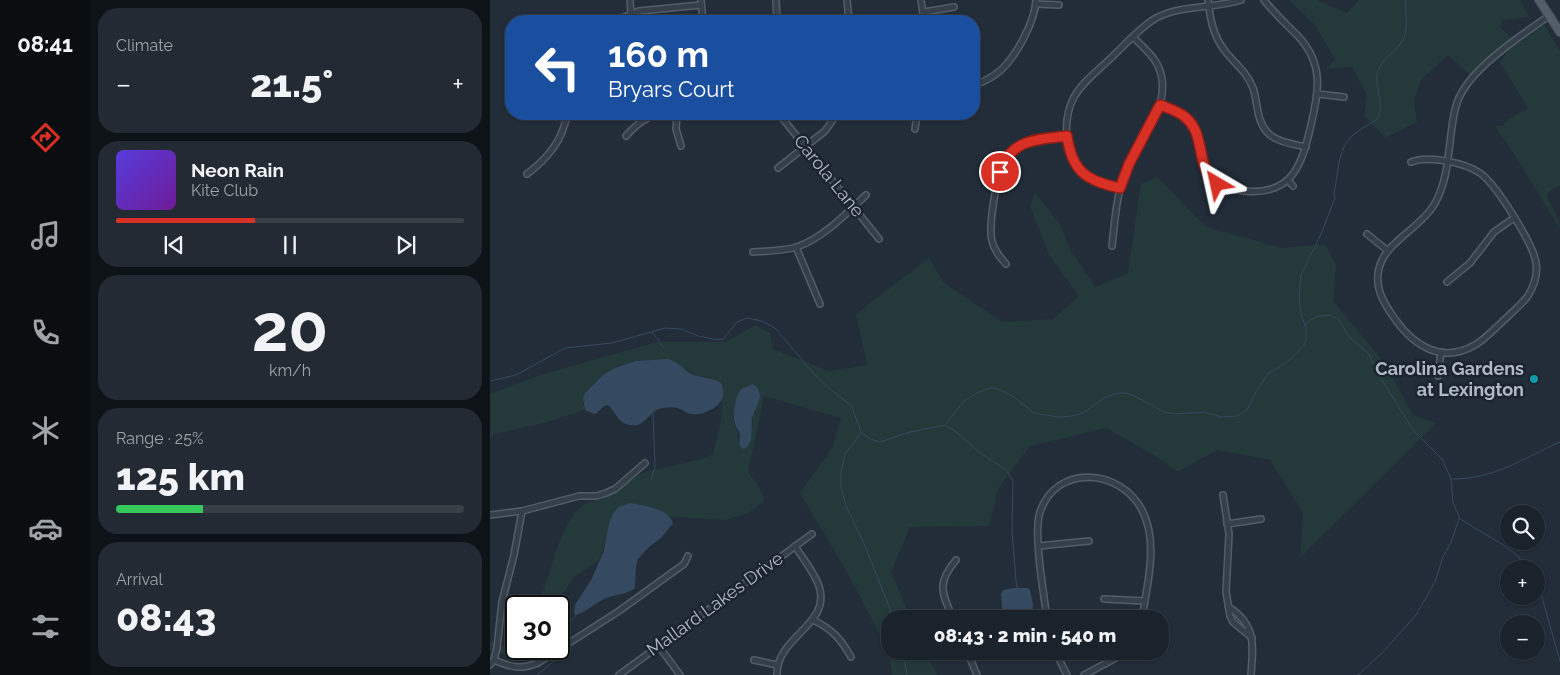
<!DOCTYPE html>
<meta charset="utf-8">
<style>
:root{--surface:#1a222b;--page:#232a33;--text:#f1f3f6;--muted:#9fa4a9;--line:#383f47;--accent:#d93025}
body{margin:0;font-family:Raleway,sans-serif;background:var(--page);color:var(--text);height:100vh;display:flex;flex-direction:column;font-size:19px;white-space:nowrap}
*{box-sizing:border-box;margin:0}
p{font-size:16px;color:var(--muted)}
.icon{flex:none;width:28px;height:28px;fill:none;stroke:currentColor;stroke-width:2;stroke-linecap:round;stroke-linejoin:round}
.map{position:relative;flex:1;overflow:hidden}
.drawer{display:flex;flex-direction:column;gap:8px;padding:8px;background:#0e1318;width:400px}
.drawer>*{flex:none}
.hud{position:absolute;left:15px;top:15px;width:475px;height:105px;border-radius:20px;box-shadow:0 1px 4px #0004,0 0 0 1px var(--line);background:#1a4fa0;color:#fff;overflow:hidden}
.fabs{position:absolute;left:1010px;top:505px;display:grid;gap:10px}
.fabs a{display:grid;place-items:center;width:45px;height:45px;border-radius:50%;background:var(--surface);box-shadow:0 1px 4px #0004,0 0 0 1px var(--line);font-size:25px}
.speed{position:absolute;left:15px;top:595px;display:flex;gap:10px;font-size:25px;font-weight:700;text-align:center}
.speed>*{display:grid;place-content:center;width:65px;height:65px;border-radius:50%;background:var(--surface);box-shadow:0 1px 4px #0004,0 0 0 1px var(--line);line-height:1}
.speed .limit{border:2px solid #111;border-radius:8px;background:#fff;color:#111}
.pin{position:absolute;display:grid;place-items:center;width:42px;height:42px;color:#fff;margin:-21px;border:2px solid #fff;border-radius:50%;box-shadow:0 1px 5px #0007}
.me{position:absolute;width:55px;margin:-28px;rotate:324deg;stroke-linejoin:round;filter:drop-shadow(0 0 4px #0008)}
.turn{display:flex;align-items:center;gap:18px;height:105px;padding:0 20px;font-size:22px}
.turn .icon{width:65px;height:65px;stroke-width:2.5}
.turn b{display:block;font-size:35px;line-height:42px}
.big{font-size:38px;font-weight:800;line-height:1.1}
.drawer .card{flex:1;display:flex;flex-direction:column;justify-content:center;gap:8px;min-width:0;padding:0 18px;border-radius:20px;background:var(--page)}
.drawer .dial{align-items:center;gap:0}
.dial b{font-size:65px;line-height:1}
.song{display:flex;align-items:center;gap:15px}
.cover{width:60px;height:60px;border-radius:8px;background:linear-gradient(135deg,hsl(250 70% 55%),hsl(280 70% 35%))}
.played{height:5px;border-radius:2px;background:linear-gradient(90deg,var(--accent) 40%,var(--line) 40%)}
.keys{display:flex;justify-content:space-around;direction:ltr}
.heat{display:flex;justify-content:space-between;align-items:center;font-size:28px;direction:ltr}
.charge{height:8px;border-radius:4px;background:linear-gradient(90deg,#34c759 25%,var(--line) 0)}
.trip{position:absolute;left:391px;top:610px;width:288px;height:50px;border-radius:20px;background:var(--surface);box-shadow:0 1px 4px #0004,0 0 0 1px var(--line);font-weight:800;line-height:50px;text-align:center}
main{display:flex;flex:1;min-height:0}
.dock{display:flex;flex-direction:column;width:90px;justify-content:space-around;align-items:center;background:#0a0e11;color:var(--muted)}
.dock .icon{width:35px;height:35px}
.dock .selected{color:var(--accent)}
.dock b{font-size:22px;color:var(--text)}
.map>svg:first-child{display:block}
.green{fill:#23393a;fill-rule:evenodd}
.water{fill:#354a61}
.lines{fill:none;stroke-linecap:round;stroke-linejoin:round}
.stream{stroke:#354a61;stroke-width:1}
.minor-casing{stroke:#535d67;stroke-width:8}
.primary-casing{stroke:#3e4853;stroke-width:10}
.minor{stroke:#353f4a;stroke-width:5}
.primary{stroke:#535e6a;stroke-width:8}
.route-casing{stroke:#8d1f18;stroke-width:12}
.route{stroke:#d93025;stroke-width:9}
.culture-dot{fill:#0f9aa8;stroke:#1b242e;stroke-width:2}
.labels{text-anchor:middle;stroke-width:5;stroke-linejoin:round;paint-order:stroke}
.street-label{font-size:18px;fill:#b0bac6;stroke:#1b242e}
.poi-label{font-size:18px;font-weight:bold;fill:#b0bac6;stroke:#1b242e;text-anchor:end}
</style>
<main>
<nav class="dock">
<b>08:41</b>
<svg class="icon selected" aria-label="directions" viewBox="0 0 24 24"><path d="M12 3l9 9-9 9-9-9zM9 14v-3h6M13 9l2 2-2 2"/></svg>
<svg class="icon" aria-label="music" viewBox="0 0 24 24"><path d="M9 18V5l10-2v13"/><circle cx="6" cy="18" r="3"/><circle cx="16" cy="16" r="3"/></svg>
<svg class="icon" aria-label="phone" viewBox="0 0 24 24"><path d="M5 4h4l2 5-3 2q2 4 5 5l2-3 5 2v4C11 20 4 13 5 4z"/></svg>
<svg class="icon" aria-label="climate" viewBox="0 0 24 24"><path d="M12 3v18M4 7l16 10M4 17L20 7"/></svg>
<svg class="icon" aria-label="car" viewBox="0 0 24 24"><path d="M5 17H2v-5l4-1 3-4h7l3 4 3 1v5h-3M9 17h6M6 11h13"/><circle cx="7" cy="17" r="2"/><circle cx="17" cy="17" r="2"/></svg>
<svg class="icon" aria-label="filters" viewBox="0 0 24 24"><path d="M4 7h16M4 17h16"/><circle cx="9" cy="7" r="2"/><circle cx="15" cy="17" r="2"/></svg>
</nav>
<section class="drawer">
<div class="card"><p>Climate</p>
<div class="heat"><a>−</a><b class="big">21.5°</b><a>+</a></div>
</div>
<div class="card">
<div class="song"><i class="cover"></i><div><b>Neon Rain</b><p>Kite Club</p></div></div>
<div class="played"></div>
<div class="keys"><svg class="icon" aria-label="previous" viewBox="0 0 24 24"><path d="M18 5L8 12l10 7zM5 5v14"/></svg><svg class="icon" aria-label="pause" viewBox="0 0 24 24"><path d="M8 5v14M16 5v14"/></svg><svg class="icon" aria-label="next" viewBox="0 0 24 24"><path d="M6 5l10 7-10 7zM19 5v14"/></svg></div>
</div>
<div class="card dial"><b>20</b><p>km/h</p></div>
<div class="card"><p>Range · 25%</p><b class="big">125 km</b><div class="charge"></div></div>
<div class="card"><p>Arrival</p><b class="big">08:43</b></div>
</section>
<div class="map">
<svg width="1070" height="675" viewBox="0 0 1070 675">
<rect width="100%" height="100%" fill="#222d39"/>
<g class="green">
<polygon points="799,0 827,0 857,13 869,0 1030,0 1039,17 1012,20 1009,26 1024,41 983,78 958,55 931,80 924,100 927,122 895,138 874,115 877,96 862,67 836,69 845,59 825,25"/>
<path d="M 1054,25 L 1070,51 L 1070,185 L 1056,194 C 1061,207 1070,216 1070,229 L 1024,154 L 1005,126 L 1013,126 L 1017,120 L 1038,108 L 1010,62 L 1019,50 Z"/>
<path d="M 667,177 L 716,227 L 792,248 L 835,244 L 846,265 L 843,301 L 896,365 L 923,415 L 946,423 L 810,558 L 813,513 L 780,460 L 727,450 L 688,472 L 667,457 L 616,428 L 540,446 L 508,489 L 499,526 L 420,527 L 401,572 L 421,619 L 400,619 L 400,651 L 436,651 L 447,675 L 402,675 L 399,652 L 357,572 L 310,493 L 343,447 L 351,418 L 274,396 L 258,472 L 269,487 L 275,500 L 260,512 L 236,520 L 180,517 L 169,510 L 140,503 L 119,524 L 117,541 L 109,560 L 84,577 L 65,606 L 46,606 C 61,578 64,544 82,517 C 92,501 102,503 117,496 C 127,491 135,482 145,477 C 170,464 199,466 223,454 L 231,420 L 233,389 L 220,378 L 205,375 L 182,360 L 146,361 L 125,368 L 113,375 L 95,393 L 93,404 L 95,410 L 54,423 L 8,433 L 0,438 L 0,394 L 50,375 L 167,342 L 236,342 L 265,325 L 280,333 L 283,349 L 339,371 L 377,365 L 366,314 L 439,258 L 454,283 L 512,322 L 563,319 L 589,296 L 559,255 L 540,206 L 545,193 L 569,223 L 582,253 L 606,287 L 638,273 L 651,184 ZM 261,384 L 266,412 L 262,416 L 263,426 L 258,446 L 248,441 C 250,433 246,430 244,422 C 242,407 246,390 261,384 Z"/>
<polygon points="26,638 26,649 36,649 31,655 25,658 0,649 0,641 19,649"/>
</g>
<g class="water">
<path d="M 177,359 C 189,361 194,371 204,375 C 213,378 223,378 231,383 C 237,398 230,406 216,412 C 211,414 206,415 201,414 C 196,413 198,413 194,411 C 186,406 181,407 172,408 C 159,410 156,428 140,425 C 128,423 126,413 118,405 L 114,406 L 107,413 L 104,414 L 95,410 L 93,398 L 95,393 L 113,375 L 125,368 L 146,361 Z"/>
<path d="M 263,384 C 276,393 267,405 263,416 C 259,425 266,443 254,449 C 247,445 250,442 250,435 C 250,431 246,428 245,424 C 242,414 245,398 251,389 Z"/>
<path d="M 140,503 C 153,505 179,509 183,523 L 172,537 L 158,548 L 148,559 L 146,566 L 145,588 C 136,595 125,594 114,599 C 105,603 96,612 86,615 L 84,613 L 85,605 L 101,580 L 114,551 L 119,524 L 123,514 L 128,507 Z"/>
<polygon points="524,588 538,588 540,590 543,605 542,619 513,619 511,594 513,590"/>
</g>
<g class="lines">
<g class="stream">
<polyline points="815,326 820,320 829,316 840,315 849,320 859,337 878,353 895,385 923,430 952,459 961,479 963,502 970,519 1015,546 1028,556 1038,569"/>
<polyline points="162,332 173,347"/>
<path d="M 0,381 L 26,375 L 75,348 L 122,343 L 175,328 L 191,329 L 208,336 L 228,340 L 233,339 L 247,322 L 257,318 L 272,321 L 285,328 L 323,373 L 342,391 L 361,405 L 371,432 L 380,439 L 390,442 L 420,432 L 455,425 L 473,402 L 487,393 L 500,388 L 505,388 L 521,395 L 544,413 L 568,417 L 582,416 L 593,413 L 614,398 L 628,393 L 636,393 L 645,396 L 674,412 L 686,414 L 714,412 L 731,417 L 747,416 L 757,410 L 767,390 L 778,374 L 802,358 L 814,345 L 816,339 L 816,328 L 811,314 L 809,298 L 811,275 L 831,234 L 845,198 L 844,194 C 848,176 847,149 863,135 C 869,130 878,125 886,120 C 896,107 885,90 887,75 C 890,57 907,53 914,38 C 918,29 915,11 916,0"/>
<polyline points="456,426 465,431 492,454 516,470 523,481 522,531 526,581 528,590"/>
<polyline points="371,433 355,454 351,472 351,488 357,508 376,548 404,619"/>
<path d="M 962,479 C 1005,479 1032,459 1070,442"/>
<polyline points="161,480 165,467 163,413"/>
<polyline points="1046,582 1051,594 1070,661"/>
<polyline points="69,644 79,624 86,615"/>
<polyline points="413,651 417,675"/>
<polyline points="47,675 66,659 69,654"/>
<polyline points="868,675 893,652 926,615 945,582 953,557 961,542 969,519"/>
</g>
<defs>
<g id="minor">
<polyline points="140,0 141,14"/>
<polyline points="211,0 213,21"/>
<polyline points="286,0 287,21"/>
<polyline points="357,0 359,21"/>
<polyline points="431,0 434,21"/>
<path d="M 718,0 C 720,18 723,36 735,51 C 745,64 757,72 763,88 C 768,102 766,120 777,132 C 786,142 803,144 816,147"/>
<polyline points="546,4 569,5"/>
<polyline points="434,12 464,7"/>
<polyline points="125,21 149,11 211,5"/>
<path d="M 484,85 C 494,82 503,77 511,70 C 527,55 545,21 546,0"/>
<polyline points="828,94 854,97"/>
<path d="M 670,105 C 697,116 707,122 711,153 C 712,162 714,170 720,177 C 729,188 741,189 754,191 C 803,196 812,164 821,125 C 829,91 834,64 808,36 C 796,24 784,13 774,0"/>
<polyline points="187,114 186,129 191,146"/>
<polyline points="289,114 389,239"/>
<polyline points="425,129 427,114"/>
<path d="M 136,136 C 150,120 165,110 186,116"/>
<path d="M 921,162 C 939,155 975,163 990,173 C 1006,184 1044,245 1046,263 C 1048,275 1044,286 1038,296 C 1030,306 1020,314 1011,323 C 1003,330 995,339 985,345 C 952,364 924,346 905,319 C 895,305 886,291 888,274 C 891,243 928,231 944,205 C 962,174 957,139 966,106 C 975,71 1031,36 1060,15"/>
<polyline points="288,168 335,131 347,114"/>
<path d="M 37,174 C 58,158 73,140 77,114"/>
<polyline points="798,180 803,186"/>
<path d="M 630,188 C 619,186 608,184 598,178 C 575,161 571,122 584,97 C 593,81 610,69 623,56 C 637,43 649,28 666,18 C 693,4 723,9 751,0"/>
<polyline points="877,234 898,251"/>
<path d="M 622,246 C 625,221 626,194 636,171 C 650,137 690,97 664,59 C 658,51 650,44 643,37"/>
<polyline points="306,247 330,304"/>
<path d="M 263,252 C 278,251 293,251 307,247 C 333,238 356,214 376,195"/>
<path d="M 516,264 C 510,257 504,250 502,241 C 498,226 507,174 514,161 C 517,156 520,152 525,149 C 539,138 560,138 577,136"/>
<polyline points="957,282 980,263 1004,232 1024,218"/>
<polyline points="948,376 951,352"/>
<polyline points="733,495 739,534 736,592 740,616 743,622 762,638"/>
<polyline points="0,515 32,511 89,496 106,496 116,493 125,489 155,463"/>
<polyline points="737,524 771,519"/>
<polyline points="549,546 599,541"/>
<polyline points="614,599 655,601"/>
<path d="M 739,607 C 767,626 763,645 761,675"/>
<path d="M 463,619 C 452,592 446,584 466,560"/>
<path d="M 557,619 C 554,594 543,534 550,512 C 566,464 630,468 652,510 C 669,543 657,584 652,619"/>
<path d="M 323,620 C 342,629 351,639 361,657"/>
<polyline points="168,645 190,675"/>
<polyline points="477,651 487,675"/>
<polyline points="565,651 577,675"/>
<path d="M 4,660 C 20,667 31,670 48,663 L 129,611 L 194,564 L 198,556"/>
<polyline points="264,660 287,665"/>
<polyline points="0,665 4,660 7,648 12,602 24,555 32,511"/>
<polyline points="129,675 322,534"/>
<path d="M 287,675 C 286,636 342,625 329,586 C 324,572 313,559 305,546"/>
<polyline points="594,675 639,651"/>
</g>
<polyline id="primary" points="1049,0 1070,32"/>
</defs>
<use href="#minor" class="minor-casing"/>
<use href="#primary" class="primary-casing"/>
<use href="#minor" class="minor"/>
<use href="#primary" class="primary"/>
</g>
<g class="lines">
<defs>
<path id="route" d="M 510,172 C 520,139 548,139 577,136 C 582,172 597,181 630,188 L 639,164 L 670,105 C 678,108 688,111 695,117 C 717,135 704,166 727,184"/>
</defs>
<use href="#route" class="route-casing"/>
<use href="#route" class="route"/>
</g>
<circle class="culture-dot" cx="1044" cy="379" r="5"/>
<g class="labels">
<g class="street-label">
<text transform="translate(339 176) rotate(51)" y="6">Carola Lane</text>
<text transform="translate(225 604) rotate(-36)" y="6">Mallard Lakes Drive</text>
</g>
<g class="poi-label">
<text x="1034" y="375">Carolina Gardens<tspan x="1034" dy="21">at Lexington</tspan></text>
</g>
</g>
</svg>
<div class="fabs">
<a><svg class="icon" aria-label="search" viewBox="0 0 24 24"><circle cx="10" cy="10" r="6"/><path d="M15 15l6 6"/></svg></a>
<a>+</a>
<a>−</a>
</div>
<div class="speed"><div class="limit">30</div></div>
<div class="pin" style="left:510px;top:172px;background:#d93025"><svg class="icon" aria-label="arrive" viewBox="0 0 24 24"><path d="M6 21V4h12l-3 4 3 4H6"/></svg></div>
<svg class="me" style="left:727px;top:184px" viewBox="-20 -20 40 40"><path d="M0-17L14 15 0 8-14 15z" fill="#d93025" stroke="#fff" stroke-width="4"/></svg>
<div class="trip">08:43 · 2 min · 540 m</div>
<div class="hud">
<div class="turn"><svg class="icon" aria-label="left" viewBox="0 0 24 24"><path d="M17 20v-9H6M10 6l-5 5 5 5"/></svg><div><b>160 m</b>Bryars Court</div></div>
</div>
</div>
</main>
